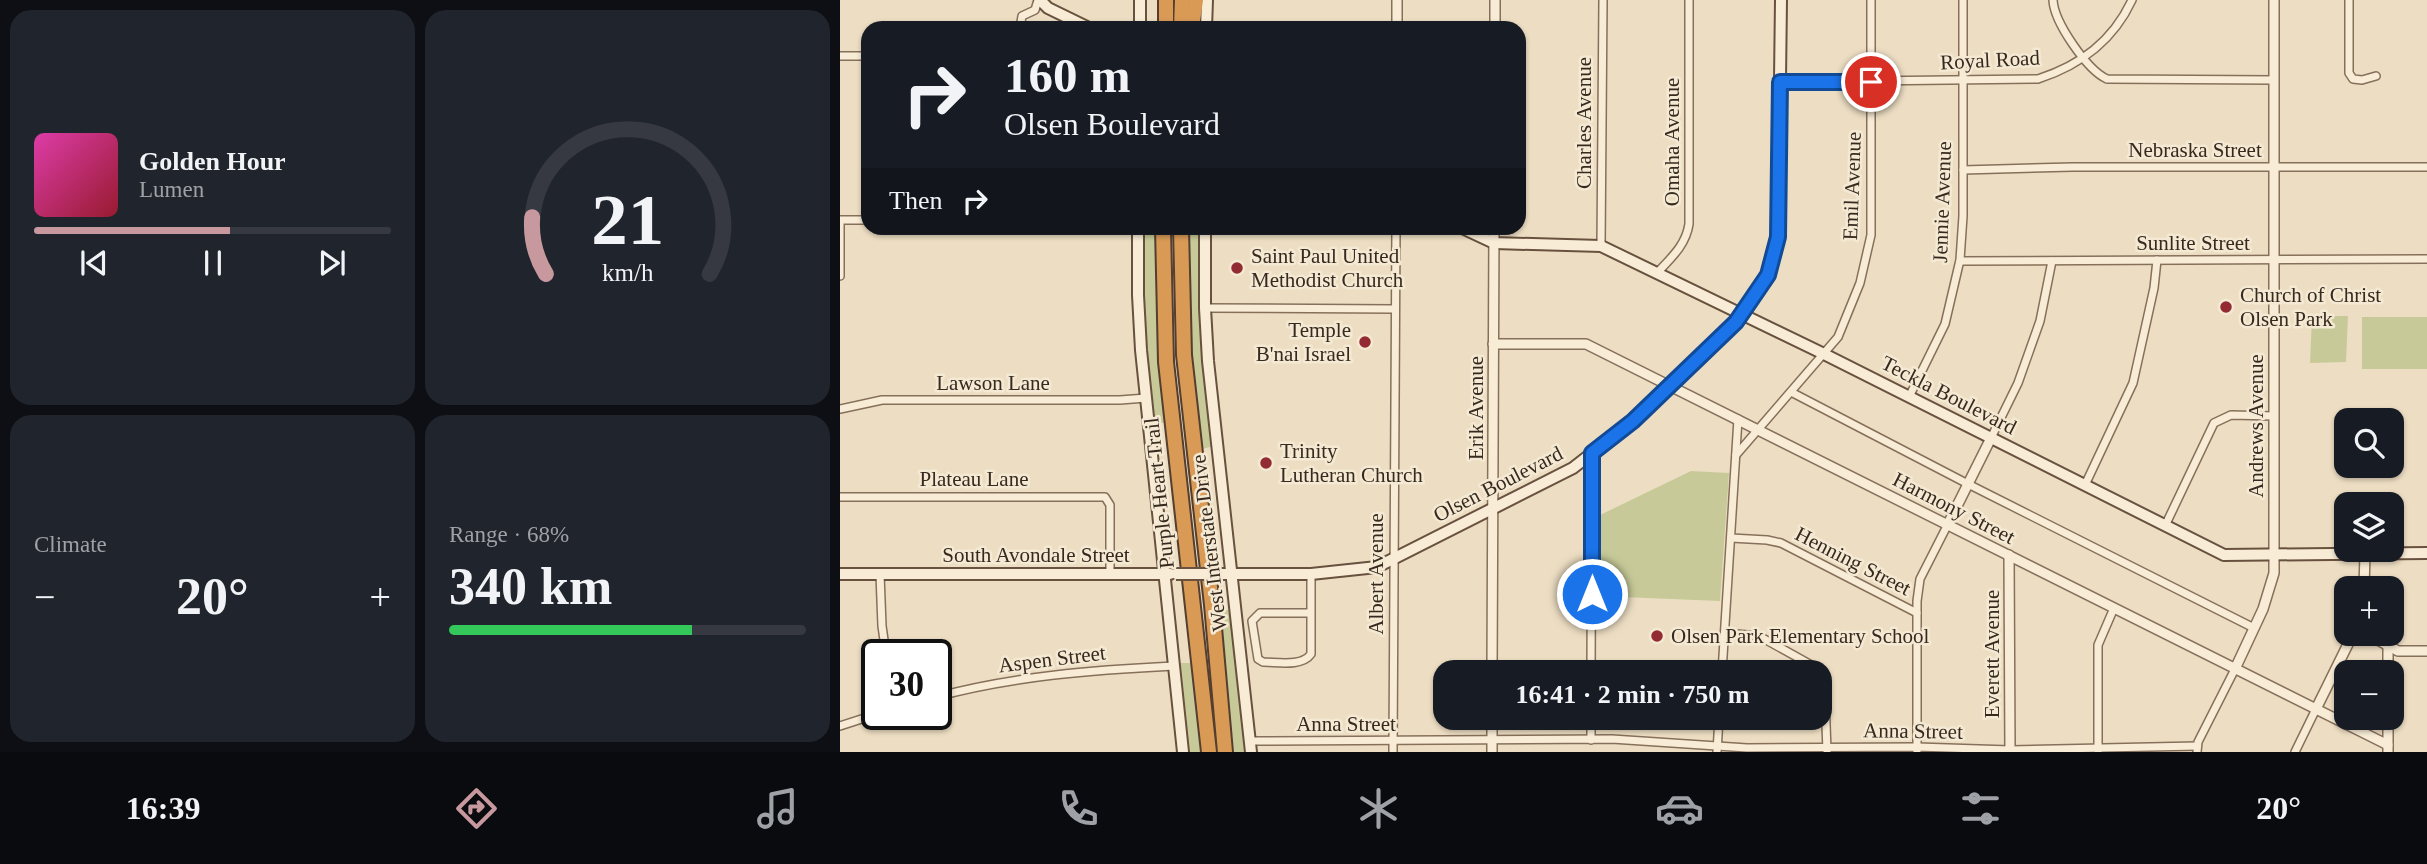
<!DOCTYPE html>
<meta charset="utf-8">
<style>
:root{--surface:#171b24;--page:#20242c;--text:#f1f3f6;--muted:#9ea1a6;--line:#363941;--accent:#c7999e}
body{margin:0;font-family:"Times New Roman",serif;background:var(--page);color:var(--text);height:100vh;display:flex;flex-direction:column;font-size:26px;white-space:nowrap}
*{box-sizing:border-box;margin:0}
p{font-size:23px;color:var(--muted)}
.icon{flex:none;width:38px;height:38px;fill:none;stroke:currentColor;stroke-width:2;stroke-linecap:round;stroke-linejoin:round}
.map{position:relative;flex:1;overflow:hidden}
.sheet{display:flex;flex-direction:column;gap:10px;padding:10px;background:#0d0f14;width:840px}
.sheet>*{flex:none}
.hud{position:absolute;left:21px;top:21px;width:665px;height:214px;border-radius:21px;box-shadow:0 2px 5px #0004;background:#171b24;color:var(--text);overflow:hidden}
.buttons{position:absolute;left:1494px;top:408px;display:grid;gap:14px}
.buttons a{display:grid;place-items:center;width:70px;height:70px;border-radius:14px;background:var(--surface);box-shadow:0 2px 5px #0004;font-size:35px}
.speed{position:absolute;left:21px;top:639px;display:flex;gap:14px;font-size:35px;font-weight:700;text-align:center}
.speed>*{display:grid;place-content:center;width:91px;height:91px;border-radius:50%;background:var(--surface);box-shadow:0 2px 5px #0004;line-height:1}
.speed .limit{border:4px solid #111;border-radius:10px;background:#fff;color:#111}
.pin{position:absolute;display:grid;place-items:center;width:60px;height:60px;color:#fff;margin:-30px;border:4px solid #fff;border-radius:50%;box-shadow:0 2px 7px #0007}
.me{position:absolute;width:77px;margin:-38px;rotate:0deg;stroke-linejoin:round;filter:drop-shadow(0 0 5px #0008)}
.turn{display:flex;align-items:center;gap:24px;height:147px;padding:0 28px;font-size:32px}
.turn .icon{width:91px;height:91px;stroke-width:2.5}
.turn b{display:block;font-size:49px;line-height:60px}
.then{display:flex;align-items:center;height:66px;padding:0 28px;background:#0003;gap:14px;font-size:26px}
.big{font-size:52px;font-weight:600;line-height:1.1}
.sheet .tile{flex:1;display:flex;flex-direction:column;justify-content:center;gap:10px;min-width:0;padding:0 24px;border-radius:21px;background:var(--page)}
.sheet .dial{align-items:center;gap:0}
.dial svg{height:182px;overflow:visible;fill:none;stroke:var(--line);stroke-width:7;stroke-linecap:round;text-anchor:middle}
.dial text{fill:var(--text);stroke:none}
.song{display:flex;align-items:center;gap:21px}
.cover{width:84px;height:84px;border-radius:10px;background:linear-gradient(135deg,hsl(320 70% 55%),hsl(350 70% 35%))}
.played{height:7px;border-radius:4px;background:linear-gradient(90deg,var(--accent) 55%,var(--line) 55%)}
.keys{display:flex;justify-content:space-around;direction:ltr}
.heat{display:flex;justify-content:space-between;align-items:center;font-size:38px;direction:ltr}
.charge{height:10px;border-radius:5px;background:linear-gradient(90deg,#34c759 68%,var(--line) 0)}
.sheet .tiles{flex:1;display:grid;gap:10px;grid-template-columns:repeat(2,1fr)}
.trip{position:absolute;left:593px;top:660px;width:399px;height:70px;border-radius:21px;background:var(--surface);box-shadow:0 2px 5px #0004;font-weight:600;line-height:70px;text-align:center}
.menu{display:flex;height:112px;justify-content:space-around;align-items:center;background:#090b0e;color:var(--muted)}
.menu .icon{width:49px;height:49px}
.menu .selected{color:var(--accent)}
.menu b{font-size:32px;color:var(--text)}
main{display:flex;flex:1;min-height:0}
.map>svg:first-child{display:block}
.green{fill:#c7ca98}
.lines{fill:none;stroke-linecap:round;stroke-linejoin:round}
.minor-casing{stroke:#86705b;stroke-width:10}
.tertiary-casing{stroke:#86705b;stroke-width:12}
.secondary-casing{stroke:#68513e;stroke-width:14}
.motorway-casing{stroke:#543e2f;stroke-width:18}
.minor{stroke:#f8ecd6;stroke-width:7}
.tertiary{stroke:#f8ecd6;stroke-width:9}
.secondary{stroke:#f8ecd6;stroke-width:10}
.motorway{stroke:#d99a56;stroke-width:14}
.secondary-bridge-casing{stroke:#68513e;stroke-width:14;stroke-linecap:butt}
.secondary-bridge{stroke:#f8ecd6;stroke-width:10}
.route-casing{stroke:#114b97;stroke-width:18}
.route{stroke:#1a73e8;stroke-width:12}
.poi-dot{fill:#932c32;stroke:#f4e9d3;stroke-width:2.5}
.labels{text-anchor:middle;stroke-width:5;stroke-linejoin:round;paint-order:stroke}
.street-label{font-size:21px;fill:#37291e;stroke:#f4e9d3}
.poi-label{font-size:21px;fill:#37291e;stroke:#f4e9d3;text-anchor:start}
</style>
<main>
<section class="sheet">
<div class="tiles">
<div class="tile">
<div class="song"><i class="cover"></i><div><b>Golden Hour</b><p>Lumen</p></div></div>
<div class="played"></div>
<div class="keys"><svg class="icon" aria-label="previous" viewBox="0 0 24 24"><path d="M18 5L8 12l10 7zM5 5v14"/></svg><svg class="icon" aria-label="pause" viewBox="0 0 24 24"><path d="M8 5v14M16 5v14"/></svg><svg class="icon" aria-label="next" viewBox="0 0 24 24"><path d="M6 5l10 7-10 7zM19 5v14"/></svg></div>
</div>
<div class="tile dial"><svg viewBox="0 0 100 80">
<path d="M14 69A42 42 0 1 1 86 69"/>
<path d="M14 69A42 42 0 0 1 8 44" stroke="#c7999e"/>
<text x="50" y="56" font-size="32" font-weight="700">21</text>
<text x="50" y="72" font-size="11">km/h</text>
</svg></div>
<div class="tile"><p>Climate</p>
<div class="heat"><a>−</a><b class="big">20°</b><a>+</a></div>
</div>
<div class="tile"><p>Range · 68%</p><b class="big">340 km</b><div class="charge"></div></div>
</div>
</section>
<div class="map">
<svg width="1587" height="752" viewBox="0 0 1587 752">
<rect width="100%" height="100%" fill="#eddec3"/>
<g class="green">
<polygon points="303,228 315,228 317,336 326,423 311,423 304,345"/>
<polygon points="347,228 362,228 374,446 362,449 347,312"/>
<polygon points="1472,316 1508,316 1506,362 1470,363"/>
<rect x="1522" y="317" width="65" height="52"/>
<polygon points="851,471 889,473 880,601 757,596 758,516"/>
<polygon points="390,609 406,752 394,752 378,613"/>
<polygon points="338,663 351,663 361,752 347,752"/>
</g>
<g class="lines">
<defs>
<g id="minor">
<path d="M 1213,0 C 1214,22 1247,70 1267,79 L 1434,80"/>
<polyline points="1509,0 1509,73 1513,79 1522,80 1536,76"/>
<polyline points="180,28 182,16 195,10 198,0"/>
<polyline points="0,56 28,56"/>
<path d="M 940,82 L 1198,79 C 1241,65 1273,41 1292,0"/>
<polyline points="1123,170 1233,167 1587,167"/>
<polyline points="761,246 763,0"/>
<polyline points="1120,261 1587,259"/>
<path d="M 817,273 C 831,258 846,245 849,224 L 849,0"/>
<polyline points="0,276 0,220 28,220"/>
<polyline points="365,308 555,309"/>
<polyline points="951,392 1128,484 1414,628"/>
<polyline points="1069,397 1105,324 1120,260 1123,216 1123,0"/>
<polyline points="0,409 42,400 280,400 306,398"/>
<polyline points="1151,438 1178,383 1200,321 1212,261"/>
<polyline points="896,455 998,337 1020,283 1031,235 1031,0"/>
<polyline points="1245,485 1293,383 1314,288 1317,260"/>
<polyline points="0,497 265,497 270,505 270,574"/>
<polyline points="1325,526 1374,423 1391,415 1434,416"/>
<polyline points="891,538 927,540 941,543 1077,613"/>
<polyline points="40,574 42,626 46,654"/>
<path d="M 471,613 L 420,613 L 412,621 L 418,659 L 423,662 C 437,662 462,667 471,654 L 471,574"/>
<polyline points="885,633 919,636 984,672 987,751"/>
<polyline points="751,672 752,453"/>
<polyline points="882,672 898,419"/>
<path d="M 96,697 C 173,676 254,670 334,666"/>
<polyline points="0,726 37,714"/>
<polyline points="751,740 751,718"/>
<polyline points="410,741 772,739 907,748 1077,747 1170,750 1357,746"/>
<polyline points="1077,751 1077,601 1080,579 1108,524"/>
<polyline points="553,752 556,228"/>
<polyline points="877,752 879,718"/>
<polyline points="1258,752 1258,645 1274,608"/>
<polyline points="1357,752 1358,742 1395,669"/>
<polyline points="1455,752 1476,709"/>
</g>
<g id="tertiary">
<polyline points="557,28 557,0"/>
<polyline points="655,28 655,0"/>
<polyline points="653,344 746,344 1548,745"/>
<polyline points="1108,524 1151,438"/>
<polyline points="1169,555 1170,752"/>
<polyline points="1524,588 1525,554"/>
<polyline points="1527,634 1558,651 1587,651"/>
<polyline points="1548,645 1548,672"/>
<polyline points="1395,669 1423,609 1434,573 1434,0"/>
<polyline points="652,672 654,228"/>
<polyline points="1476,709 1513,634"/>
<polyline points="1548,718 1548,752"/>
<polyline points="652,752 652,718"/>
</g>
<g id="secondary">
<polyline points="200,0 208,8 249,28"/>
<polyline points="300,28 300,0"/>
<polyline points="366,28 367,0"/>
<polyline points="298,228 298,295 301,350 343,752"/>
<polyline points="365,228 365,308 368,361 411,752"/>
<polyline points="622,228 654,243 761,246 984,354 1384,555 1587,553"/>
<polyline points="0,574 330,574"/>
<polyline points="381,574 471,574 537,567 733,468 793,421 896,322 928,275 938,237 941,0"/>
</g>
<g id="motorway">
<polyline points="326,28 326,0"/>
<polyline points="341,28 342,0"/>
<polyline points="352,28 356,0"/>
<polyline points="323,228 326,362 369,752"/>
<polyline points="341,228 344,355 372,605 385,752"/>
</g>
</defs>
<use href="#minor" class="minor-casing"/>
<use href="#tertiary" class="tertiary-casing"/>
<use href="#secondary" class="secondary-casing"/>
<use href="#motorway" class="motorway-casing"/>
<use href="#minor" class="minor"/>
<use href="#tertiary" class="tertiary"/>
<use href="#secondary" class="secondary"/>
<use href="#motorway" class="motorway"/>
<defs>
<polyline id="secondary-bridge" points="336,574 381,574"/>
</defs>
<use href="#secondary-bridge" class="secondary-bridge-casing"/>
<use href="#secondary-bridge" class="secondary-bridge"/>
</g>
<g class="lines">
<defs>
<polyline id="route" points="752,594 752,453 793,421 896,322 928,275 938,237 940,82 1031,82"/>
</defs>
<use href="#route" class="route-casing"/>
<use href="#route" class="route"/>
</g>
<g class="poi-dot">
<circle cx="397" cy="268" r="7"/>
<circle cx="1386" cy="307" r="7"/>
<circle cx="525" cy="342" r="7"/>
<circle cx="426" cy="463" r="7"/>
<circle cx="817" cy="636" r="7"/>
</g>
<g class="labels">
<g class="street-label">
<text transform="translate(1150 60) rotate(-3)" y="7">Royal Road</text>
<text transform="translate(744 123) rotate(-90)" y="7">Charles Avenue</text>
<text transform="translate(832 142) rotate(-90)" y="7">Omaha Avenue</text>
<text x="1355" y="157">Nebraska Street</text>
<text transform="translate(1012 186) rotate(-88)" y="7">Emil Avenue</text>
<text transform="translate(1102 202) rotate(-88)" y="7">Jennie Avenue</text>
<text x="1353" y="250">Sunlite Street</text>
<text x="153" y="390">Lawson Lane</text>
<text transform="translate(1109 395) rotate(27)" y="7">Teckla Boulevard</text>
<text transform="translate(636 408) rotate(-90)" y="7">Erik Avenue</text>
<text transform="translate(1416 426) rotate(-90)" y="7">Andrews Avenue</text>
<text x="134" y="486">Plateau Lane</text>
<text transform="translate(658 484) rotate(-27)" y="7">Olsen Boulevard</text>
<text transform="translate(319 493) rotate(-96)" y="7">Purple Heart Trail</text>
<text transform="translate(1114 508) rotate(27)" y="7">Harmony Street</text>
<text transform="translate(369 543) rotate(-97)" y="7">West Interstate Drive</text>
<text x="196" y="562">South Avondale Street</text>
<text transform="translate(1013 561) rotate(27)" y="7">Henning Street</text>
<text transform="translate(536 574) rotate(-90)" y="7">Albert Avenue</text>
<text transform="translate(1152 654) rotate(-90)" y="7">Everett Avenue</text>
<text transform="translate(212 659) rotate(-7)" y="7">Aspen Street</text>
<text x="506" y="731">Anna Street</text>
<text transform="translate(1073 731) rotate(1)" y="7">Anna Street</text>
</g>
<g class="poi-label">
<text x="411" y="263">Saint Paul United<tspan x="411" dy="24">Methodist Church</tspan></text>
<text x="1400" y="302">Church of Christ<tspan x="1400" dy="24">Olsen Park</tspan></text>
<text x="511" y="337" text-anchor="end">Temple<tspan x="511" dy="24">B'nai Israel</tspan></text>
<text x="440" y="458">Trinity<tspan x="440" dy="24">Lutheran Church</tspan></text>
<text x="831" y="643">Olsen Park Elementary School</text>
</g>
</g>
</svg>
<div class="buttons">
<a><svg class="icon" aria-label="search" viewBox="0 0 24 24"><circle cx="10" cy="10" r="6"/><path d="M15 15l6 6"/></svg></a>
<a><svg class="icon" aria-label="layers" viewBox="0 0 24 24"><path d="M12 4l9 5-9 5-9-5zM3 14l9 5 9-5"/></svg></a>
<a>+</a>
<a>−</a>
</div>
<div class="speed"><div class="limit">30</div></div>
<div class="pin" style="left:1031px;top:82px;background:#d93025"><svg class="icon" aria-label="arrive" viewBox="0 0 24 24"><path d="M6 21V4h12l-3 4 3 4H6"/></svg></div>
<svg class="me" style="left:752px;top:594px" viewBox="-20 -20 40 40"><circle r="17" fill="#1a73e8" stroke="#fff" stroke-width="3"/><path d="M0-11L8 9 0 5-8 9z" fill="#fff"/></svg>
<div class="trip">16:41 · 2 min · 750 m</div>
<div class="hud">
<div class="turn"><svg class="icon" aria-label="right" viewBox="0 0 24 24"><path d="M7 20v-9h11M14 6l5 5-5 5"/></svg><div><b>160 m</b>Olsen Boulevard</div></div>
<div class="then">Then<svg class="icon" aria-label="right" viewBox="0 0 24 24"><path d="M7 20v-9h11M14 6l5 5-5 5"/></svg></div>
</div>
</div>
</main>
<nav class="menu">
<b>16:39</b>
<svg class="icon selected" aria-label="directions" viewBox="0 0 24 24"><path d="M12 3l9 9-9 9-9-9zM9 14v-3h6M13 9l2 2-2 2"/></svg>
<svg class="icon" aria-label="music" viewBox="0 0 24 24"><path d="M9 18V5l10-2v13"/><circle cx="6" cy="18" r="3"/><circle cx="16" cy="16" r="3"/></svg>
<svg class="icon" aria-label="phone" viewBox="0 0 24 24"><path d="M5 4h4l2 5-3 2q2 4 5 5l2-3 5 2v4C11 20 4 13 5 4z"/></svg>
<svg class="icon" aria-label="climate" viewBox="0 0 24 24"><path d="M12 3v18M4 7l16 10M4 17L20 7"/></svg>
<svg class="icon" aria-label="car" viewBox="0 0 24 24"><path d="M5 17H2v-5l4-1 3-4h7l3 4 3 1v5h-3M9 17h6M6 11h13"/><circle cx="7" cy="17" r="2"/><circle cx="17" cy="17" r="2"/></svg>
<svg class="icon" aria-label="filters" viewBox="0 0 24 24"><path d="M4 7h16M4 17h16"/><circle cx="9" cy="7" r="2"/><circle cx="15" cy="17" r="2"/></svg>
<b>20°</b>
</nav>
